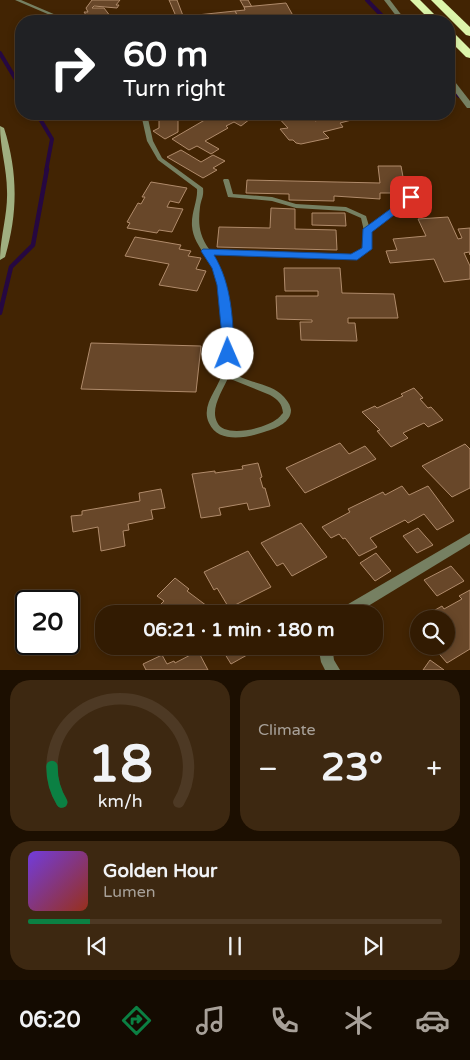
<!DOCTYPE html>
<meta charset="utf-8">
<style>
:root{--surface:#321b02;--page:#3d2811;--text:#f1f3f6;--muted:#a8a199;--line:#4d3924;--accent:#0b8043}
body{margin:0;font-family:"Varela Round",sans-serif;background:var(--page);color:var(--text);height:100vh;display:flex;flex-direction:column;font-size:19px;white-space:nowrap}
*{box-sizing:border-box;margin:0}
p{font-size:16px;color:var(--muted)}
.icon{flex:none;width:28px;height:28px;fill:none;stroke:currentColor;stroke-width:2;stroke-linecap:round;stroke-linejoin:round}
.map{position:relative;height:670px;overflow:hidden}
.details{display:flex;flex-direction:column;gap:10px;padding:10px;background:#1c0f01;flex:1}
.details>*{flex:none}
.top-card{position:absolute;left:15px;top:15px;width:440px;height:105px;border-radius:20px;box-shadow:0 2px 8px #0003,0 0 0 1px var(--line);background:#202124;color:#fff;overflow:hidden}
.buttons{position:absolute;left:410px;top:610px;display:grid;gap:10px}
.buttons a{display:grid;place-items:center;width:45px;height:45px;border-radius:50%;background:var(--surface);box-shadow:0 2px 8px #0003,0 0 0 1px var(--line);font-size:25px}
.speed{position:absolute;left:15px;top:590px;display:flex;gap:10px;font-size:25px;font-weight:700;text-align:center}
.speed>*{display:grid;place-content:center;width:65px;height:65px;border-radius:50%;background:var(--surface);box-shadow:0 2px 8px #0003,0 0 0 1px var(--line);line-height:1}
.speed .limit{border:2px solid #111;border-radius:8px;background:#fff;color:#111}
.pin{position:absolute;display:grid;place-items:center;width:42px;height:42px;color:#fff;margin:-21px;border-radius:10px;box-shadow:0 2px 8px #0006}
.me{position:absolute;width:55px;margin:-28px;rotate:359deg;stroke-linejoin:round;filter:drop-shadow(0 0 4px #0008)}
.turn{display:flex;align-items:center;gap:18px;height:105px;padding:0 25px;font-size:22px}
.turn .icon{width:65px;height:65px;stroke-width:2.5}
.turn b{display:block;font-size:35px;line-height:42px}
.big{font-size:38px;font-weight:700;line-height:1.1}
.details .widget{flex:1;display:flex;flex-direction:column;justify-content:center;gap:8px;min-width:0;padding:0 18px;border-radius:20px;background:var(--page)}
.details .dial{align-items:center;gap:0}
.dial svg{height:130px;overflow:visible;fill:none;stroke:var(--line);stroke-width:7;stroke-linecap:round;text-anchor:middle}
.dial text{fill:var(--text);stroke:none}
.song{display:flex;align-items:center;gap:15px}
.cover{width:60px;height:60px;border-radius:8px;background:linear-gradient(135deg,hsl(260 70% 55%),hsl(10 70% 35%))}
.played{height:5px;border-radius:2px;background:linear-gradient(90deg,var(--accent) 15%,var(--line) 15%)}
.keys{display:flex;justify-content:space-around;direction:ltr}
.heat{display:flex;justify-content:space-between;align-items:center;font-size:28px;direction:ltr}
.details .tiles{flex:1;display:grid;gap:10px;grid-template-columns:1fr 1fr}
.widget:last-child{grid-column:span 2}
.trip{position:absolute;left:95px;top:605px;width:288px;height:50px;border-radius:20px;background:var(--surface);box-shadow:0 2px 8px #0003,0 0 0 1px var(--line);font-weight:700;line-height:50px;text-align:center}
.menu{display:flex;height:80px;justify-content:space-around;align-items:center;background:#140b01;color:var(--muted)}
.menu .icon{width:35px;height:35px}
.menu .on{color:var(--accent)}
.menu b{font-size:22px;color:var(--text)}
.map>svg:first-child{display:block}
.lines{fill:none;stroke-linecap:round;stroke-linejoin:round}
.stream-far1{stroke:#260841;stroke-width:4}
.stream{stroke:#260841;stroke-width:4.5}
.building{fill:#684729;stroke:#b08b6b}
.lane{fill:#768062;fill-rule:evenodd}
.street{fill:#768062;fill-rule:evenodd}
.secondary{fill:#a0af80;fill-rule:evenodd}
.highway{fill:#ddf5ab;fill-rule:evenodd}
.route{fill:#1a73e8;stroke:#114b97}
</style>
<div class="map">
<svg width="470" height="670" viewBox="0 0 470 670">
<rect width="100%" height="100%" fill="#422403"/>
<g class="lines">
<g class="stream-far1">
<polyline points="367,0 387,21"/>
<polyline points="0,53 21,88"/>
<polyline points="449,85 459,96"/>
<polyline points="37,114 52,139 46,171"/>
</g>
<polyline class="stream" points="0,313 11,267 33,245 47,169"/>
</g>
<g class="building">
<polygon points="92,0 120,0 116,5 119,5 117,8 94,6 92,8 104,8 114,21 90,21 84,12 88,12 86,8"/>
<polygon points="169,0 177,0 185,21 178,21"/>
<polygon points="240,0 248,0 252,7 244,7"/>
<polygon points="286,3 296,21 240,21 235,11 245,10 244,7"/>
<polygon points="235,11 237,15 207,18 209,21 200,21 197,15"/>
<polygon points="176,17 178,21 144,21 165,19"/>
<polygon points="159,114 178,114 178,132 165,139 153,131 159,128"/>
<polygon points="215,114 239,114 250,119 241,126 234,122 226,126 228,128 205,141 219,149 211,154 197,146 189,150 172,139"/>
<polygon points="275,114 308,114 315,121 329,117 326,114 359,114 363,117 340,123 343,127 323,132 329,138 301,144 296,143 293,140 289,140 280,129 288,128"/>
<polygon points="181,150 201,162 213,155 225,161 213,168 217,170 203,178 167,157"/>
<polygon points="378,166 401,166 406,193 380,193 380,199 334,196 334,201 289,200 289,194 246,193 247,180 380,183"/>
<polygon points="151,182 187,188 179,203 170,201 167,207 183,209 172,232 159,230 157,233 127,228 130,223 127,222 138,203 141,204 145,197 142,197"/>
<polygon points="271,208 295,209 295,229 336,230 337,250 217,247 219,227 270,228"/>
<polygon points="312,213 345,213 346,226 312,225"/>
<polygon points="448,217 458,239 462,238 458,229 470,228 470,255 469,252 464,253 470,266 470,279 444,282 434,259 390,263 386,251 397,250 393,239 426,236 418,219"/>
<polygon points="135,237 181,245 179,249 191,251 188,256 201,258 196,269 206,271 197,291 159,285 169,264 125,256"/>
<polygon points="284,268 340,268 342,293 394,294 398,318 348,318 348,323 355,323 357,341 301,340 300,322 312,322 312,320 277,319 276,296 318,296 318,291 285,291"/>
<polygon points="91,343 201,346 196,392 81,389"/>
<polygon points="414,388 423,398 420,399 428,408 431,407 443,420 428,427 424,423 403,433 408,438 391,447 377,431 380,430 362,412 375,406 377,408 403,396 401,394"/>
<polygon points="340,443 349,454 365,446 376,459 305,493 286,468"/>
<polygon points="465,444 470,449 470,488 452,497 422,466"/>
<polygon points="258,463 262,477 260,478 263,488 265,488 270,506 249,510 247,503 219,508 221,515 201,518 192,474 215,471 215,473 243,469 242,466"/>
<polygon points="402,486 409,495 428,486 454,521 437,530 424,514 408,523 405,520 370,538 377,547 359,556 345,538 343,539 339,534 331,538 322,527 350,512 348,509 383,492 385,495"/>
<polygon points="161,489 165,508 151,510 153,519 128,524 129,530 123,531 125,546 101,551 98,527 73,532 71,516 82,515 82,511 140,501 139,493"/>
<polygon points="301,523 327,557 292,576 283,563 277,566 261,543"/>
<polygon points="418,528 433,545 417,553 403,536"/>
<polygon points="248,551 271,587 229,608 217,588 214,590 204,572"/>
<polygon points="376,553 391,571 375,581 360,563"/>
<polygon points="451,566 464,581 437,596 424,580"/>
<polygon points="175,578 189,589 187,591 207,606 200,614 151,614 164,601 157,596"/>
<polygon points="470,590 470,649 447,663 435,649 446,646 446,619 424,619 423,617 442,606 444,609 462,599 459,596"/>
<polygon points="220,646 263,646 231,664"/>
<polygon points="198,651 208,670 146,670 143,664 162,655 167,664 174,661 175,663"/>
<polygon points="430,660 444,670 423,670"/>
</g>
<g class="lines">
<g class="lane">
<polygon points="15,0 21,0 70,21 64,21"/>
<path d="M 141,114 L 147,114 L 153,141 L 162,158 L 203,188 C 204,197 201,199 200,207 C 198,223 199,235 209,249 L 352,255 L 364,248 L 364,231 L 361,218 L 345,211 L 296,208 L 272,201 L 228,197 L 223,180 L 224,179 L 228,179 L 229,180 L 233,194 L 272,197 L 296,204 L 346,207 L 366,216 L 369,226 L 409,196 L 413,196 L 414,197 L 370,232 L 370,249 L 355,259 L 212,253 C 235,287 232,332 231,370 C 243,384 270,381 284,397 C 288,402 290,404 291,410 C 291,422 277,428 267,431 C 250,437 219,445 209,423 C 200,404 220,388 223,370 C 224,365 223,360 224,355 C 224,330 225,301 217,276 C 211,259 193,245 192,226 C 191,213 198,200 197,189 L 158,160 L 147,141 ZM 228,378 L 270,395 C 278,400 282,403 283,413 C 282,414 278,419 277,419 C 266,428 224,439 217,422 C 210,408 223,390 228,378 Z"/>
</g>
<g class="street">
<polygon points="384,0 390,0 406,21 400,21"/>
<polygon points="449,78 452,78 470,101 470,108 467,108 449,84"/>
<polygon points="470,533 470,544 355,614 337,614 338,610"/>
<polygon points="318,646 332,646 334,660 340,670 325,670 321,662"/>
</g>
<path class="secondary" d="M 0,126 L 4,128 C 18,172 18,213 5,257 L 0,260 C 0,237 8,214 7,191 C 7,169 0,148 0,126 Z"/>
<g class="highway">
<polygon points="410,0 420,0 441,21 431,21"/>
<polygon points="431,0 442,0 470,27 470,36 466,35"/>
<polygon points="449,31 453,32 470,49 470,58 466,57 449,40"/>
</g>
</g>
<path class="route" d="M 411,194 L 416,197 L 415,199 L 372,232 L 372,249 L 357,260 L 214,255 C 232,285 233,320 234,354 L 232,357 L 224,357 L 217,285 L 212,268 L 201,251 L 203,249 L 351,254 L 362,248 L 363,229 Z"/>
</svg>
<div class="buttons">
<a><svg class="icon" aria-label="search" viewBox="0 0 24 24"><circle cx="10" cy="10" r="6"/><path d="M15 15l6 6"/></svg></a>
</div>
<div class="speed"><div class="limit">20</div></div>
<div class="pin" style="left:411px;top:197px;background:#d93025"><svg class="icon" aria-label="arrive" viewBox="0 0 24 24"><path d="M6 21V4h12l-3 4 3 4H6"/></svg></div>
<svg class="me" style="left:228px;top:354px" viewBox="-20 -20 40 40"><circle r="19" fill="#fff"/><path d="M0-13L10 11 0 6-10 11z" fill="#1a73e8"/></svg>
<div class="trip">06:21 · 1 min · 180 m</div>
<div class="top-card">
<div class="turn"><svg class="icon" aria-label="right" viewBox="0 0 24 24"><path d="M7 20v-9h11M14 6l5 5-5 5"/></svg><div><b>60 m</b>Turn right</div></div>
</div>
</div>
<section class="details">
<div class="tiles">
<div class="widget dial"><svg viewBox="0 0 100 80">
<path d="M14 69A42 42 0 1 1 86 69"/>
<path d="M14 69A42 42 0 0 1 8 47" stroke="#0b8043"/>
<text x="50" y="56" font-size="32" font-weight="700">18</text>
<text x="50" y="72" font-size="11">km/h</text>
</svg></div>
<div class="widget"><p>Climate</p>
<div class="heat"><a>−</a><b class="big">23°</b><a>+</a></div>
</div>
<div class="widget">
<div class="song"><i class="cover"></i><div><b>Golden Hour</b><p>Lumen</p></div></div>
<div class="played"></div>
<div class="keys"><svg class="icon" aria-label="previous" viewBox="0 0 24 24"><path d="M18 5L8 12l10 7zM5 5v14"/></svg><svg class="icon" aria-label="pause" viewBox="0 0 24 24"><path d="M8 5v14M16 5v14"/></svg><svg class="icon" aria-label="next" viewBox="0 0 24 24"><path d="M6 5l10 7-10 7zM19 5v14"/></svg></div>
</div>
</div>
</section>
<nav class="menu">
<b>06:20</b>
<svg class="icon on" aria-label="directions" viewBox="0 0 24 24"><path d="M12 3l9 9-9 9-9-9zM9 14v-3h6M13 9l2 2-2 2"/></svg>
<svg class="icon" aria-label="music" viewBox="0 0 24 24"><path d="M9 18V5l10-2v13"/><circle cx="6" cy="18" r="3"/><circle cx="16" cy="16" r="3"/></svg>
<svg class="icon" aria-label="phone" viewBox="0 0 24 24"><path d="M5 4h4l2 5-3 2q2 4 5 5l2-3 5 2v4C11 20 4 13 5 4z"/></svg>
<svg class="icon" aria-label="climate" viewBox="0 0 24 24"><path d="M12 3v18M4 7l16 10M4 17L20 7"/></svg>
<svg class="icon" aria-label="car" viewBox="0 0 24 24"><path d="M5 17H2v-5l4-1 3-4h7l3 4 3 1v5h-3M9 17h6M6 11h13"/><circle cx="7" cy="17" r="2"/><circle cx="17" cy="17" r="2"/></svg>
</nav>
